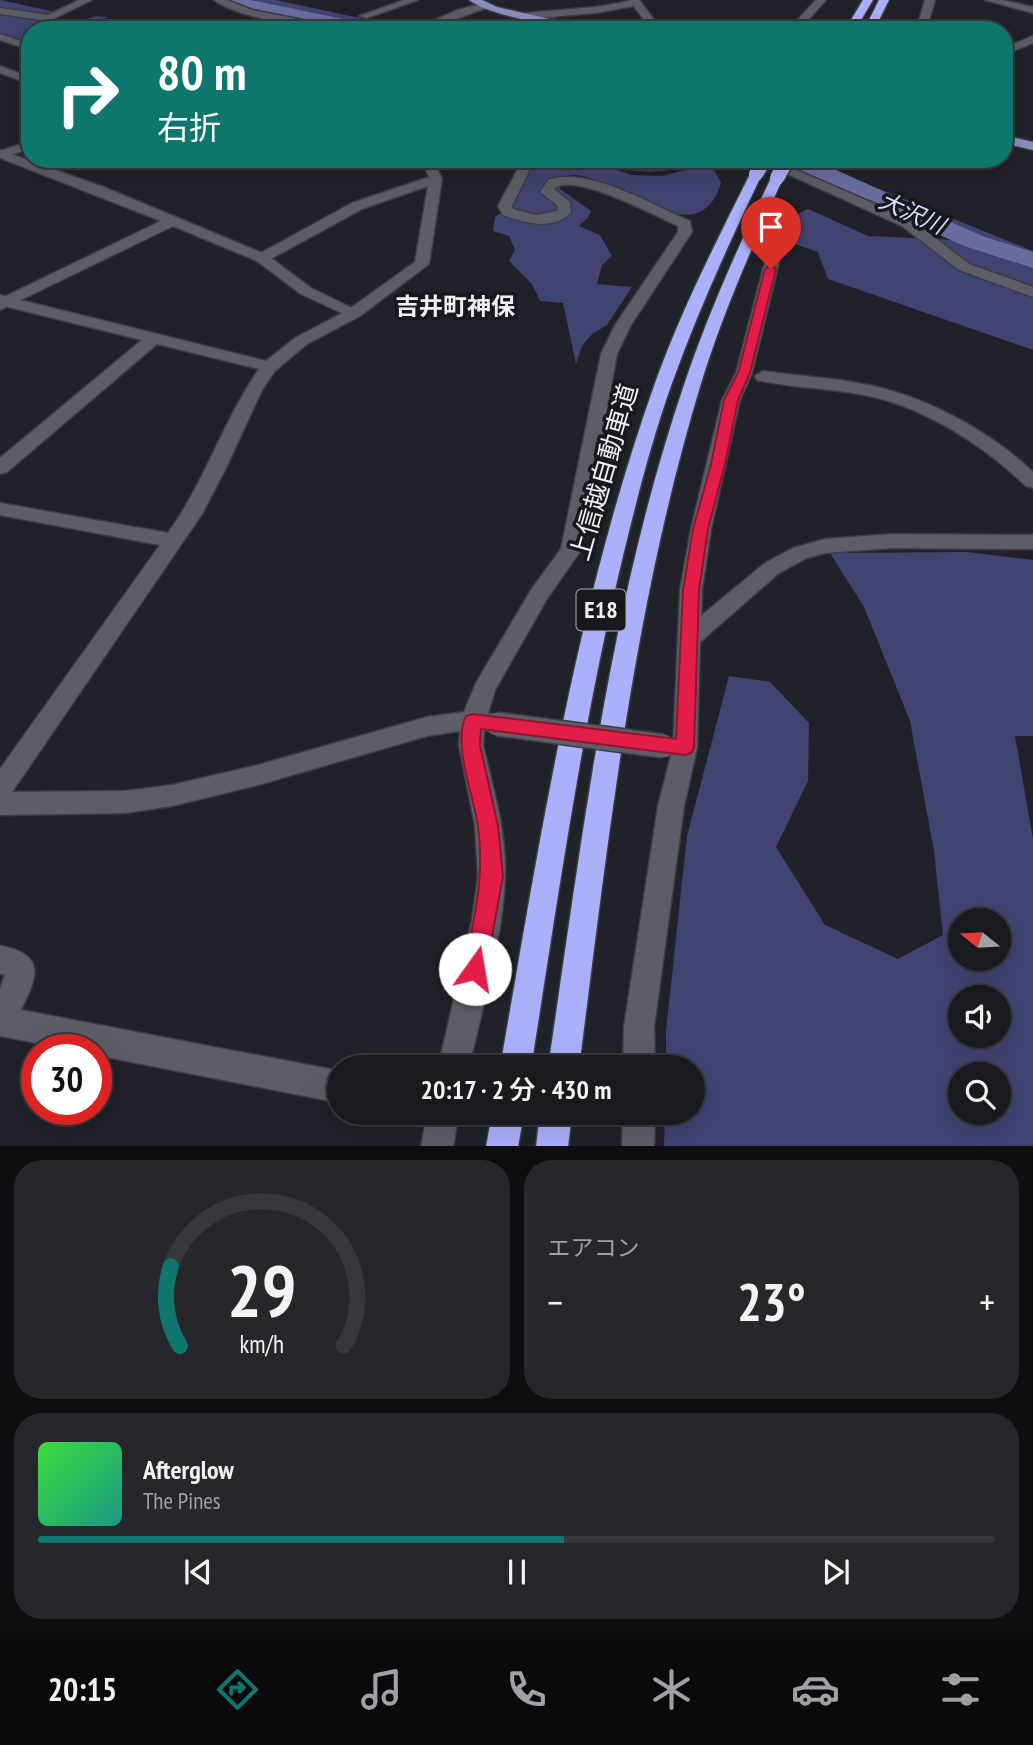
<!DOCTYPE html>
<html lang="ja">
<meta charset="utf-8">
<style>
:root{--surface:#191a1f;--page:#26272c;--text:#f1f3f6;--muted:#9fa1a4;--line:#37383d;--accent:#0f766e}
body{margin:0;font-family:"PT Sans Narrow","Noto Sans JP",sans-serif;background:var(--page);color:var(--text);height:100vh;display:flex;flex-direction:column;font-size:26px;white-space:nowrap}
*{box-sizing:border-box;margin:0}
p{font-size:23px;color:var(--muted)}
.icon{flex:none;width:38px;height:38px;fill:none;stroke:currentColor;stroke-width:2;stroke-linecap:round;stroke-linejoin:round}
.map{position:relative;height:1146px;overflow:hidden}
.side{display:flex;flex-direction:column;gap:14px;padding:14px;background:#0e0e11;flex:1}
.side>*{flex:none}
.top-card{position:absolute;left:21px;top:21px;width:992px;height:147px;border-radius:28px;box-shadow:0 7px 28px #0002,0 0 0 2px var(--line);background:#0f766e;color:#fff;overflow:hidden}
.needle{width:46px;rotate:288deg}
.fabs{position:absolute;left:948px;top:908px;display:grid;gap:14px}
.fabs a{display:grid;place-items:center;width:63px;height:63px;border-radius:50%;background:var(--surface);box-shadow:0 7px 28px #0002,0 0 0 2px var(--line);font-size:35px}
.speed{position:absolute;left:21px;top:1034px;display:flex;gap:14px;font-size:35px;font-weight:700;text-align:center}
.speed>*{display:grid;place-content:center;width:91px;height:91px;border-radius:50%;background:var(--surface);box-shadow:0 7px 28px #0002,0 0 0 2px var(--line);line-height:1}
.speed .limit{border:10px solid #d22;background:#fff;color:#111}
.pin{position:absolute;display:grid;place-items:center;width:60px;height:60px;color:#fff;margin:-72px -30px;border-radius:50% 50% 50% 0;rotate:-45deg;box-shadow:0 0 7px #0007}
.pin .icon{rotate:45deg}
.me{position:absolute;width:77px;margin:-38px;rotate:13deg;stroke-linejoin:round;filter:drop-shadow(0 0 5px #0008)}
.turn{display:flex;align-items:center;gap:24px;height:147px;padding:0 21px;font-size:32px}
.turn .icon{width:91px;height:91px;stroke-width:2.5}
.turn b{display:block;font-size:49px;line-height:60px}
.big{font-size:52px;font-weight:600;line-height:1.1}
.side .card{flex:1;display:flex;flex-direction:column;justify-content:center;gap:10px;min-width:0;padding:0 24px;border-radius:28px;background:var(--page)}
.side .dial{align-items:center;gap:0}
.dial svg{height:182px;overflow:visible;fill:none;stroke:var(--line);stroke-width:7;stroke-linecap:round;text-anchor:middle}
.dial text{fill:var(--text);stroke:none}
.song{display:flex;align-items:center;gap:21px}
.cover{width:84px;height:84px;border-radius:10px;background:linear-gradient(135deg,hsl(120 70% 55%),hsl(170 70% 35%))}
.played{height:7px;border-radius:4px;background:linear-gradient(90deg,var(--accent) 55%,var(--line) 55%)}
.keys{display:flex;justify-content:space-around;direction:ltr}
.heat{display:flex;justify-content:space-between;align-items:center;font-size:38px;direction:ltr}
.side .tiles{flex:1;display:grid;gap:14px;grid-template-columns:1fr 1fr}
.card:last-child{grid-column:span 2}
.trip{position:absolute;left:327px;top:1055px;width:378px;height:70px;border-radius:35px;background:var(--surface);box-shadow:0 7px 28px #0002,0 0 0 2px var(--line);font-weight:600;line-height:70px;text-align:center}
.menu{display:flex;height:112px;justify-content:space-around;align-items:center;background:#0a0a0c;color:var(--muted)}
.menu .icon{width:49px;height:49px}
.menu .on{color:var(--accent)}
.menu b{font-size:32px;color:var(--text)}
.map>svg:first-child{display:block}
.forest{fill:#414371;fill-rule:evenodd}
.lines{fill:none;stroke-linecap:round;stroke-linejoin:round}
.river{fill:#696d9e;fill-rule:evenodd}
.street-tunnel{stroke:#404148;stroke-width:10;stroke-dasharray:10 5;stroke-linecap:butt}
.street-casing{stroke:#3c3d44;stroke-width:3}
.secondary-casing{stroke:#3c3d44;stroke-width:3}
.primary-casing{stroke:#3c3d44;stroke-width:3}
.highway-casing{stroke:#3c3d44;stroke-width:3}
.street{fill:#5c5d66;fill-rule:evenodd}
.secondary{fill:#5c5d66;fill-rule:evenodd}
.primary{fill:#8b8fbf;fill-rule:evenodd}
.highway{fill:#aab0fa;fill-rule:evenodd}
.street-bridge-casing{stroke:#3c3d44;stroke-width:26;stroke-linecap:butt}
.highway-bridge-casing{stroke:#3c3d44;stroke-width:17;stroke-linecap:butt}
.street-bridge{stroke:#5c5d66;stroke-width:23}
.highway-bridge{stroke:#aab0fa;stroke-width:14}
.route{fill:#e11d48;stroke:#92132f;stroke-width:2}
.labels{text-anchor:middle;stroke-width:7;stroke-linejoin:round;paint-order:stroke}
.far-water-label{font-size:23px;font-style:italic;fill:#d9dcfb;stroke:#18181f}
.far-quarter-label{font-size:24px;font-weight:bold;fill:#eff0f5;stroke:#18181f}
.shield{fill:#18181f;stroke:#aeafb5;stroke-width:2}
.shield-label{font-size:24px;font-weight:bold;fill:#eff0f5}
.street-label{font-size:26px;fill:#eff0f5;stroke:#18181f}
</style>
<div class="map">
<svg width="1033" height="1147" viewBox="0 0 1033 1147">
<rect width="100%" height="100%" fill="#212229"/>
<g class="forest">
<polygon points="0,0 60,13 51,21 71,24 96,16 107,17 89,28 95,30 30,30 30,44 0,34"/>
<polygon points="239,0 276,0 392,25 393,27 382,28 270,9"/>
<polygon points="275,159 416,159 418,163 384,170 366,164 346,167 301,167"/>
<path d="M 533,159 L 584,159 L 632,175 L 662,176 L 694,168 L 713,168 L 721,183 C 696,265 602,160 564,177 L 560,189 L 591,211 L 588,218 L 579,226 L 600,235 L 612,256 L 602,265 L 597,284 L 632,287 L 607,325 L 592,334 L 582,346 L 576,364 L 563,303 L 540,301 L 532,284 L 509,261 L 515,250 L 509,236 L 493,231 L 495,217 L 511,206 Z"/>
<polygon points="823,166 1033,251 1033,350 828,279 818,252 772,236 776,224 808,209 868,236 956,240 809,173"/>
<path d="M 968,552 L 1033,560 L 1033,736 L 1015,736 L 1033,839 L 1033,1146 L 664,1146 L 665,1113 L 693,1113 L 693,1068 L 666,1067 L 666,1031 L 687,836 L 729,676 L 770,682 L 809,723 L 808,781 L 776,847 L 825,925 L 898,959 L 943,935 L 934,851 L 910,721 L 864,607 L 830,553 ZM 999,920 L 999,959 L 961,959 L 961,920 ZM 961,998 L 999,998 L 999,1036 L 961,1036 ZM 999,1074 L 999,1113 L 961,1113 L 961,1074 Z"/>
</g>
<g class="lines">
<g class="river">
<path d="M 225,0 L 250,0 L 373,25 L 382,30 C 329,30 277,19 227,3 Z"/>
<polygon points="782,159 812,159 982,236 1033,252 1033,268 964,246 785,164"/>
</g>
<polyline class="street-tunnel" points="816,26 836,30"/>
<defs>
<g id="street">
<polygon points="79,0 92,0 49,21 0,14 0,8 48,15"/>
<path d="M 214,0 L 227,0 L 252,10 L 354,30 C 320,30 241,20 214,0 Z"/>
<polygon points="404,0 418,0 367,18 359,16"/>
<polygon points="636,0 641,3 639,5 596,13 525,19 520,16 525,13 596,7"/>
<polygon points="816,0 826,0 799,30 788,30"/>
<polygon points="925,0 935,0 926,30 916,30"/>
<polygon points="985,0 1002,0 1033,7 1033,13"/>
<path d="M 485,3 L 488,4 L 488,8 C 464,14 438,30 413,30 L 457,10 Z"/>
<polygon points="0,34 30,44 30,50 0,40"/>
<polygon points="1033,36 1033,43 1004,55 1004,48"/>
<polygon points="0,66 30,77 30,84 0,73"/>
<polygon points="30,141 30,149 0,158 0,151"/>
<path d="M 421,159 L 433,159 L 442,179 L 429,264 L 360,316 L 307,344 L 275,371 L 262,390 L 226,468 L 202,514 L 12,792 L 125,791 L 172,785 L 258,765 L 427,717 L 464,712 L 476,683 L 531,590 L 561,549 L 601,354 L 615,325 L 678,232 L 678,226 C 656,216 572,171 554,189 L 570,202 L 571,213 C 552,231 525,223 503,215 L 498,206 L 523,159 L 535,159 L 512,206 L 513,209 L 536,215 L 557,211 L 558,206 L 540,192 L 549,179 C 593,168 650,204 690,221 L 692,232 L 631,325 L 617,354 L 581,550 L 547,599 L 495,690 L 488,713 L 493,715 L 497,722 L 493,729 L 484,731 L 483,745 C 493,788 507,833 505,877 C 503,939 482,1007 469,1068 L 438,1068 L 472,920 L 478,876 L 475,826 L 459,745 L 460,731 L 427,736 L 258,785 L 172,806 L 125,813 L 0,815 L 0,769 L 160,545 L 0,515 L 0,503 L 168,533 C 205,482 223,421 259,369 L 157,344 L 7,472 L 0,474 L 0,458 L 142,340 L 0,305 L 0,295 L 266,361 L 295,338 L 348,310 L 415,262 L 428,186 L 362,209 L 267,261 L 257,261 L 255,258 L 257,255 L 352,203 L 429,177 Z"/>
<path d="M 608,159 L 650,162 L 691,159 C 671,174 628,174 608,159 Z"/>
<polygon points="754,159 771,159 912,220 969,264 1033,287 1033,297 959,270 902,226"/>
<polygon points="775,246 782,250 752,373 740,400 711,529 702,590 701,616 765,563 793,548 825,539 892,534 1033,535 1033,549 892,548 825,553 807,558 779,573 700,642 697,748 684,806 654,1027 655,1068 623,1068 624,1027 658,806 673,748 680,590 691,529 722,400 736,373 768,250"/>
<path d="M 763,371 C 803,377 845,378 885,389 C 937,403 993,434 1033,472 L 1033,488 L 1026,486 C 983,445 923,406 864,395 C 829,388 792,388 757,380 L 755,376 Z"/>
<path d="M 0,946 C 47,954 37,977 21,1010 L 340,1071 L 340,1103 L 96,1055 L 96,1050 L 73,1050 L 0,1036 L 0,989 L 5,974 L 0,974 Z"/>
<polygon points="427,1113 459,1113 453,1147 421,1147"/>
<polygon points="623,1113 655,1113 654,1147 622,1147"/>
</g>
<g id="secondary">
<polygon points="629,0 639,0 662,30 652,30"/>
<polygon points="0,150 106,188 267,255 311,288 362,313 354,318 348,316 301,294 257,261 173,226 0,310 0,299 161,221 0,158"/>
</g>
<g id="primary">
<path d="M 469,0 L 482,0 L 497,7 L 598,30 C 569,30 492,17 469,0 Z"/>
<polygon points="1004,135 1033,142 1033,150 1004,143"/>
</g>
<g id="highway">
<polygon points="863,0 873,0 855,30 845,30"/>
<polygon points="879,0 889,0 874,30 864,30"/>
<path d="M 756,170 L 762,174 C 729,243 698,311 672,383 C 652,439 637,498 623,556 C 582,725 558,897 531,1068 L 500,1068 C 540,839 576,606 654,386 C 680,313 715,244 750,174 Z"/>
<path d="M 777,174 L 783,178 C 752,247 721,317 699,390 C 633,610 608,840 579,1068 L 548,1068 C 582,840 609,607 683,388 C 707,316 738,247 771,178 Z"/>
<polygon points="492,1113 524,1113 518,1147 486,1147"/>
<polygon points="540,1113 572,1113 568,1147 536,1147"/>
</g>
</defs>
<use href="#street" class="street-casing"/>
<use href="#secondary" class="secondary-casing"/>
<use href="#primary" class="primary-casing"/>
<use href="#highway" class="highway-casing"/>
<use href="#street" class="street"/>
<use href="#secondary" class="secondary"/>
<use href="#primary" class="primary"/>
<use href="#highway" class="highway"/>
<defs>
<polyline id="street-bridge" points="497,724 663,746"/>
<g id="highway-bridge">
<polyline points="756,174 765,159"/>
<polyline points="777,178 788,159"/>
</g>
</defs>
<use href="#street-bridge" class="street-bridge-casing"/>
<use href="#highway-bridge" class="highway-bridge-casing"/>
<use href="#street-bridge" class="street-bridge"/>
<use href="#highway-bridge" class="highway-bridge"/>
</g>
<path class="route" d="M 771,265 L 776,269 L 750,373 L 738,400 L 725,464 L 708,529 L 699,590 L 694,748 L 691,753 L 685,755 L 481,729 L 480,745 L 498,826 L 503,876 L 486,969 L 482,977 L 475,980 L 467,977 L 464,969 C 474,919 485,878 478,826 C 474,797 452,743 466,716 L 473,714 L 676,739 L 683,590 L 693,529 L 711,464 L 724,400 L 738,373 L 765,269 Z"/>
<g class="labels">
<g class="far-water-label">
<text transform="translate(912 213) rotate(24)" y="8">大沢川</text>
</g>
<g class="far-quarter-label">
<text x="455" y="315">吉井町神保</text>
</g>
<rect class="shield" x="576.5" y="589.5" width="49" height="41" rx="5"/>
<g class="shield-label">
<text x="601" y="618">E18</text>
</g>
<g class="street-label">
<text transform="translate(604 472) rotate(-74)" y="9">上信越自動車道</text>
</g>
</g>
</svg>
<div class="fabs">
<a><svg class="needle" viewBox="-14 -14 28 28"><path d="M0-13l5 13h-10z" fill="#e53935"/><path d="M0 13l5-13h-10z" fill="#9fa1a4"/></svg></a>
<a><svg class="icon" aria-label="sound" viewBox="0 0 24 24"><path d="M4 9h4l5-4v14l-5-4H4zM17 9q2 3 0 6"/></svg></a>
<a><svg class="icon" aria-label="search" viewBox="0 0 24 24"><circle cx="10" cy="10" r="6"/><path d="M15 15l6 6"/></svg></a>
</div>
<div class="speed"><div class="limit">30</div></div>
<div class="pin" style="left:771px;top:269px;background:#d93025"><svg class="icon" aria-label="arrive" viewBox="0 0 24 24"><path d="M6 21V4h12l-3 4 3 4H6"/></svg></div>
<svg class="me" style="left:475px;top:969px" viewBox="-20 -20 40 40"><circle r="19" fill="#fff"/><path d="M0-13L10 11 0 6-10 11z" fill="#e11d48"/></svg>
<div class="trip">20:17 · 2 分 · 430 m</div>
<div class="top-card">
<div class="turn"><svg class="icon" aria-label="right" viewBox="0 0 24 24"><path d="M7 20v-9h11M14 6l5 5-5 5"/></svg><div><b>80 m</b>右折</div></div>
</div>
</div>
<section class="side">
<div class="tiles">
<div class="card dial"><svg viewBox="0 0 100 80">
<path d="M14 69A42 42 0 1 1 86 69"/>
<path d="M14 69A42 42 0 0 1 10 34" stroke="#0f766e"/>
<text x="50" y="56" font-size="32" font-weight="700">29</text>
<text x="50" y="72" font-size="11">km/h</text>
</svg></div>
<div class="card"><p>エアコン</p>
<div class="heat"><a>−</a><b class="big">23°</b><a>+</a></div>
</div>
<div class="card">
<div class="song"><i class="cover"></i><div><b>Afterglow</b><p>The Pines</p></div></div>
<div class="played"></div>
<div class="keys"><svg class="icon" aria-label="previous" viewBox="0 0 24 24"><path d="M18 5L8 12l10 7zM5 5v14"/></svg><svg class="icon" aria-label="pause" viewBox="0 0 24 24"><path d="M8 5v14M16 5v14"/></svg><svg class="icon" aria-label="next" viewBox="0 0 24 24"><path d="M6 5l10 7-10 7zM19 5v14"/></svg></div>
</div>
</div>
</section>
<nav class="menu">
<b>20:15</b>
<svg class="icon on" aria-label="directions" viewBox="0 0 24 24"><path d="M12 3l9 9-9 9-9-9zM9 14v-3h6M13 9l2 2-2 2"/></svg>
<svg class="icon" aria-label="music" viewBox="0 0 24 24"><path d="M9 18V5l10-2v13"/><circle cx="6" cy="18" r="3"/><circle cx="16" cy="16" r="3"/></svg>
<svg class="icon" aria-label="phone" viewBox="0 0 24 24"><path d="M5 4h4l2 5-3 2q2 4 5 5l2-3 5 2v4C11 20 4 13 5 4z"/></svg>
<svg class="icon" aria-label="climate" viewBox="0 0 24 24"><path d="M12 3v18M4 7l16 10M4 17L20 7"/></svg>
<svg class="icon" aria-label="car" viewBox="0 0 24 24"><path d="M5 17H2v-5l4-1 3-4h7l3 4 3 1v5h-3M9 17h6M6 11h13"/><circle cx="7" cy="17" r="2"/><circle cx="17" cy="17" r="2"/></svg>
<svg class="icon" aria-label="filters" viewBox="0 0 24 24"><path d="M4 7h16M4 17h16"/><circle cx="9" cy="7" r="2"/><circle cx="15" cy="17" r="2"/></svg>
</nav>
